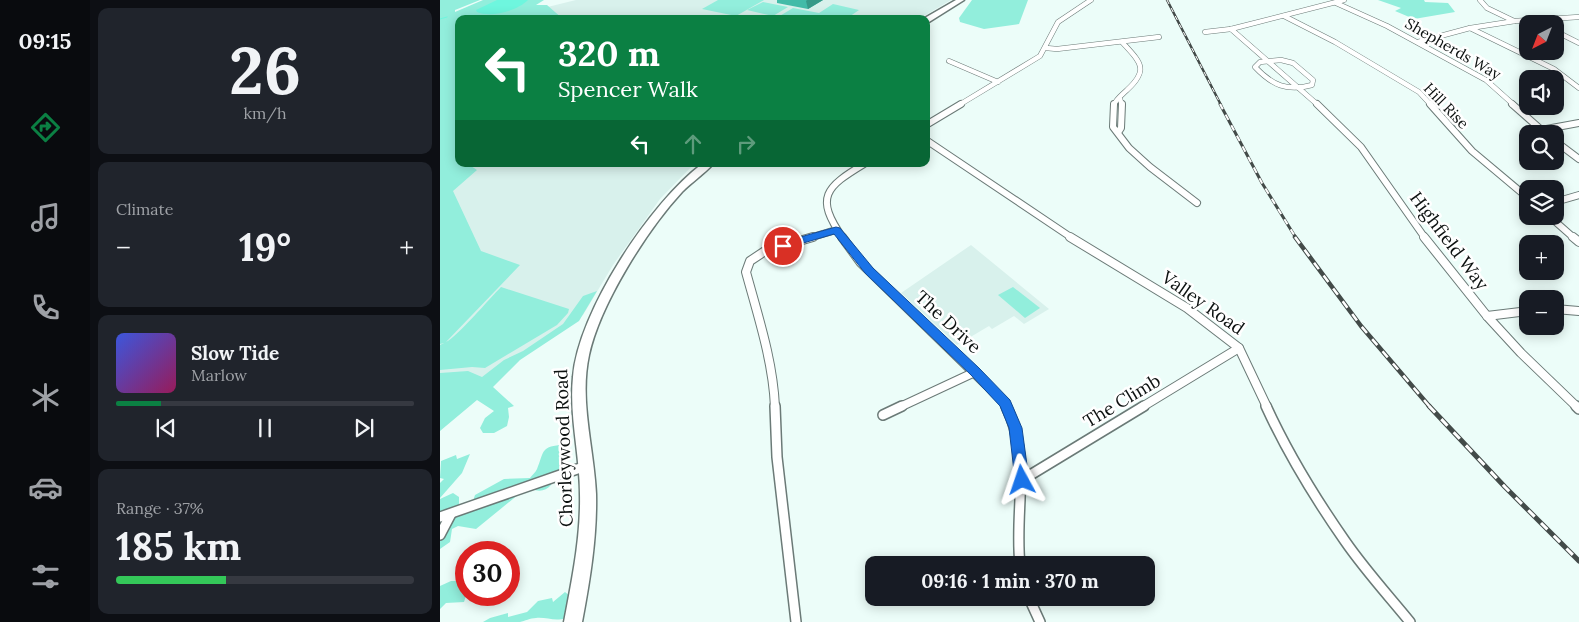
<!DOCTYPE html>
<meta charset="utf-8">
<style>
:root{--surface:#171b24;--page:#20242c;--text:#f1f3f6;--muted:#9ea1a6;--line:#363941;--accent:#0b8043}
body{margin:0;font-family:Lora,serif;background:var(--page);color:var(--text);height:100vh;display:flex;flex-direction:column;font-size:19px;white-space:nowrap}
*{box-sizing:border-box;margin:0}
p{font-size:16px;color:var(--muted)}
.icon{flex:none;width:28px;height:28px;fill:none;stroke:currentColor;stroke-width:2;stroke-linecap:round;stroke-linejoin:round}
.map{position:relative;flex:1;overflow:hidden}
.details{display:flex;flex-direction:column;gap:8px;padding:8px;background:#0d0f14;width:350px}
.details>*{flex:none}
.banner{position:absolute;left:15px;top:15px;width:475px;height:152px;border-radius:10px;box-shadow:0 2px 12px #0003;background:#0b8043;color:#fff;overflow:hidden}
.needle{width:32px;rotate:222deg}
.buttons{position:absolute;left:1079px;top:15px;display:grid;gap:10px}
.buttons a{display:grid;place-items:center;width:45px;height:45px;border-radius:10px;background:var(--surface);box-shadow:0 2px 12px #0003;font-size:25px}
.speed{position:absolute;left:15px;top:541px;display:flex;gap:10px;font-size:25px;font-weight:700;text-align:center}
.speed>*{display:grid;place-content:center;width:65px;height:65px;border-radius:50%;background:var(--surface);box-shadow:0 2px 12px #0003;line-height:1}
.speed .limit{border:8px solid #d22;background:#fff;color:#111}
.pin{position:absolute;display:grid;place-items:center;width:42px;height:42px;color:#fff;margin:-21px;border:2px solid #fff;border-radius:50%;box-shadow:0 1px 5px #0007}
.me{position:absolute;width:55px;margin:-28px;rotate:355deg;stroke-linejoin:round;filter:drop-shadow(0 0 4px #0008)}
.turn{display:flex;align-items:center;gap:18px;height:105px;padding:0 20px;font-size:22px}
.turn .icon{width:65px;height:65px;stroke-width:2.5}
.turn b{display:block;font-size:35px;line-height:42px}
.lanes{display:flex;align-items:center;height:48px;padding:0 20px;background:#0003;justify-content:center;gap:25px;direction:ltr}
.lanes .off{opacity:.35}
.big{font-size:38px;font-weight:800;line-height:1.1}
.details .tile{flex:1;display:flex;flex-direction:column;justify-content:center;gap:8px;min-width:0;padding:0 18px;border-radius:10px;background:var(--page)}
.details .dial{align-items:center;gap:0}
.dial b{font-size:65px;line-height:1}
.song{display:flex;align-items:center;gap:15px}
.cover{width:60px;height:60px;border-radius:8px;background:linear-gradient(135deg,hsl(230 70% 55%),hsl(330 70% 35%))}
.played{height:5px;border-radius:2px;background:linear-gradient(90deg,var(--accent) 15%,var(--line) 15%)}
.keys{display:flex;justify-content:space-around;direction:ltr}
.heat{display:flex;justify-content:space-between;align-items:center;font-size:28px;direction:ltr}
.charge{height:8px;border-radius:4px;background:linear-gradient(90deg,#34c759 37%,var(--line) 0)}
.trip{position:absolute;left:425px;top:556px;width:290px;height:50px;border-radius:10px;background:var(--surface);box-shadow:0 2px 12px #0003;font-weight:800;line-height:50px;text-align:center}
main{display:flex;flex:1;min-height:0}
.tabs{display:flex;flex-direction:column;width:90px;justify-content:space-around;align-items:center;background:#090b0e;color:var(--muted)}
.tabs .icon{width:35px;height:35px}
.tabs .active{color:var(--accent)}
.tabs b{font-size:22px;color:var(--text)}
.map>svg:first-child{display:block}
.built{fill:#d8f1ec}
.green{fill:#92eedc}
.water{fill:#6ef6de}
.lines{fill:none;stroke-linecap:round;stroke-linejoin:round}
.stream{stroke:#6ef6de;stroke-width:1}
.street-far3-casing{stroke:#6b7a77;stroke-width:5.5}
.street-far2-casing{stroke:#6b7a77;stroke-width:8}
.street-far1-casing{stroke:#6b7a77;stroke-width:10}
.street-casing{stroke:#6b7a77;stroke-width:12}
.primary-casing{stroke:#6b7a77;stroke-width:3}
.street-far3{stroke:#fff;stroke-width:4.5}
.street-far2{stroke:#fff;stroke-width:6}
.street-far1{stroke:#fff;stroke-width:8}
.street{stroke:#fff;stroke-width:9}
.primary{fill:#fff;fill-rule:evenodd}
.rail-far3-casing{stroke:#434b49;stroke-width:2.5}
.rail-far2-casing{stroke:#434b49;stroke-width:3}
.rail-far1-casing{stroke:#434b49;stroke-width:4.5}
.rail-casing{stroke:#434b49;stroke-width:5}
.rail-far3{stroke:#fff;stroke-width:1;stroke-dasharray:4.5;stroke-linecap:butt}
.rail-far2{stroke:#fff;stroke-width:2;stroke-dasharray:6;stroke-linecap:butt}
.rail-far1{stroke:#fff;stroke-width:2.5;stroke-dasharray:8;stroke-linecap:butt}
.rail{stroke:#fff;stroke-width:3;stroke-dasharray:9;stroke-linecap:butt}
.wall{fill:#42bba8}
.shaded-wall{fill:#369988}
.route{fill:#1a73e8;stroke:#114b97}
.labels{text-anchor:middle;stroke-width:5;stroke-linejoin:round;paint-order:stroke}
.far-street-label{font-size:15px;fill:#0c1110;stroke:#fff}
.street-label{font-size:18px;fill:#0c1110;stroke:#fff}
</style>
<main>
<nav class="tabs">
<b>09:15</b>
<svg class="icon active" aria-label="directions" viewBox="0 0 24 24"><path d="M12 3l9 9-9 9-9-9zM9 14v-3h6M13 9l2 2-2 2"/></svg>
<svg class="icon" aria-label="music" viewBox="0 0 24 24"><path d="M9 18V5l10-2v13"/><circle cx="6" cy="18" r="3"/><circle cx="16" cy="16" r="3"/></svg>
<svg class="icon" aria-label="phone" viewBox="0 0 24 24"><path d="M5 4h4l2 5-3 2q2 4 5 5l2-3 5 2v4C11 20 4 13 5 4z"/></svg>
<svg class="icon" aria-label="climate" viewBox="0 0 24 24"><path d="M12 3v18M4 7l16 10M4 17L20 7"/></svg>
<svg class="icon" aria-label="car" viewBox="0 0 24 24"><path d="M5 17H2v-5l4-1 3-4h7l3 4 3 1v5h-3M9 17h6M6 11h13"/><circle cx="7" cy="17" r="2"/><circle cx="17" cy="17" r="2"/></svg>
<svg class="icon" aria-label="filters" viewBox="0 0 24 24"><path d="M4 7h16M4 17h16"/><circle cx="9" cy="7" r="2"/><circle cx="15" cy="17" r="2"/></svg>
</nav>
<section class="details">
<div class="tile dial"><b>26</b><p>km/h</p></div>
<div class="tile"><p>Climate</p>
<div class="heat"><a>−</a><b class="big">19°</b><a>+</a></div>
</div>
<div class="tile">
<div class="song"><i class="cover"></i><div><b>Slow Tide</b><p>Marlow</p></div></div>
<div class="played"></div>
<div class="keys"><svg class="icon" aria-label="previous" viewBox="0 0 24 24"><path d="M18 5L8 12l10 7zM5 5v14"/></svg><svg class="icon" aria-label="pause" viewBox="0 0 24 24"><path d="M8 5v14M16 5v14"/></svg><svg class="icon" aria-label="next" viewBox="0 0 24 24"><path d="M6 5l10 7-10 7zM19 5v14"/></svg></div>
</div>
<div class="tile"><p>Range · 37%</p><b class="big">185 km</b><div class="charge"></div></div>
</section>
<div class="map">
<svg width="1139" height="622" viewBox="0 0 1139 622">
<rect width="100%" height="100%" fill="#ecfdf9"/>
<g class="built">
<polygon points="136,0 511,0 484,16 472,19 59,19"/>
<polygon points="0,18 19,20 19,164 254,164 220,199 173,265 143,315 0,411"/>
<polygon points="531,245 609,309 584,324 574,316 552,329 549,326 517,345 461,293"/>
</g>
<g class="green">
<path d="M 0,0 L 40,0 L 15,10 L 15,12 L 43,0 L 104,0 L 96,5 L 107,5 L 123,19 L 19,19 L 19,164 L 28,164 L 37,170 L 13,191 L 41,251 L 80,265 L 6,342 C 17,337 50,298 61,287 L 129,309 L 128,313 L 117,325 L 45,368 L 32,367 L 0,370 L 0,345 L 4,343 L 0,344 Z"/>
<polygon points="278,0 324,0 296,16 262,9"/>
<polygon points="532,0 588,0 579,24 544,29 520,22 519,18"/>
<polygon points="938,0 984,0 985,2 1008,3 1015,12 974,19 955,11 961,8"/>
<polygon points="323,2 348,7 333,16 307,10"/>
<polygon points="393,4 419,10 406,19 388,15 382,19 338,17 353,8 379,13"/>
<polygon points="573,287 600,308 585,318 558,295"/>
<polygon points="157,291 139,321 80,360 53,387 74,406 68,408 69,417 67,426 54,433 43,433 40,428 45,418 54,411 37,400 0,431 0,373 28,371 42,377 64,360 83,351 123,324 143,296"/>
<path d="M 120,445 L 128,453 L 120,472 L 111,480 L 111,485 C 106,491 99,492 92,489 L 79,494 L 36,529 L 18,526 L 12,529 L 10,542 L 0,549 L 0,530 L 15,514 L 32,504 L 35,495 L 64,479 L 90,478 C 92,475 96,472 97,469 C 104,453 100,447 120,445 Z"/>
<polygon points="30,454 22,473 0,498 0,483 4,479 0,478 1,461 16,455 17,459"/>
<polygon points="13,493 19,497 19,505 13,515 0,519 0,499"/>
<path d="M 11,581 L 22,581 C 28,587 27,594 24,602 L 6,603 L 0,609 L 0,586 Z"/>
<path d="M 125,592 L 130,596 L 126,618 C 115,622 107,617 96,618 C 90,618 85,621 80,622 C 68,622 55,622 43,622 L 50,618 L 68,613 L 68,617 L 87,612 L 98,601 L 112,598 L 113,602 Z"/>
</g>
<path class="water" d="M 57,0 L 88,0 C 77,11 51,18 37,12 L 36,10 Z"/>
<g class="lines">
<polyline class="stream" points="0,19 7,17"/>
<defs>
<g id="street-far3">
<polyline points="1040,0 1047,8 1074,21"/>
<polyline points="896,3 947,26 1046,80 1074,105"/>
<polyline points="844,16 895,42 979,92 991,105"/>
<polyline points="1030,28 1114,69 1139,88"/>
<polyline points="791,29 878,105"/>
<polyline points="1115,31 1139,43"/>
<polyline points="765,32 791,29 904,0"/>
<polyline points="978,42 1030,28 1075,21 1139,17"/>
<polyline points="606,48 617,49 719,37"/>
<path d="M 841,60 L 853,63 L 873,80 L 872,85 C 847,92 832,85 815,67 L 820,62 Z"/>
<polyline points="509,61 558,82"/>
<polyline points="680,99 682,105"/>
<polyline points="519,105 600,56 618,22 651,0"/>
<path d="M 674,105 C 676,99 682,95 687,90 C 710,69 700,62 682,42"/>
</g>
<g id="street-far2">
<polyline points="674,104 673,127 689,148 710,167 757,203"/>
<polyline points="877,104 921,147 985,238"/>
<polyline points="990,104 1032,151 1088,198"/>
<polyline points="1072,104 1106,134"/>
<polyline points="486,125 521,104"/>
<polyline points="1101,130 1139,123"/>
<polyline points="679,131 681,128 682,104"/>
<polyline points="486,140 632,238"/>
<polyline points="1115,141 1139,159"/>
<polyline points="1115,202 1139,195"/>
<polyline points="1109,216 1134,238"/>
<polyline points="369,238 396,230"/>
<path d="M 403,238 C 374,197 386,187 424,164"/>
</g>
<g id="street-far1">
<polyline points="402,237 421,263 565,403 567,407"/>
<polyline points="630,237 747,308 799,348 827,407"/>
<polyline points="984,237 1047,316 1081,353 1137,407"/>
<polyline points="1133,237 1139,242"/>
<polyline points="1115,309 1139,311"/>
<polyline points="1047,316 1088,311"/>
<path d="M 335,407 C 333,361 318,316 306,272 L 310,261 L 325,251 L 373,237"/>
<polyline points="460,407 535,372"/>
<polyline points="702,407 799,348"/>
</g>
<g id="street">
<polyline points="335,406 337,457 356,622"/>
<path d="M 566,406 C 592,459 574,510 580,565"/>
<path d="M 826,406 C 848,454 875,498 905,541 C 925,570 948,595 970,622"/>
<polyline points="1136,406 1139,409"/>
<polyline points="443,415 462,406"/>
<polyline points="582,480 704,406"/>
<polyline points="0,517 146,466"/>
<polyline points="0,535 11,514"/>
<polyline points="589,598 600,622"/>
</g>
<g id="primary">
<polygon points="516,0 524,0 489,22 486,22 486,19 483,19"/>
<path d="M 262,164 L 273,164 C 264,174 252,182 242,192 C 207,230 160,304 149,355 C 139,401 154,448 156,494 C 157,537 150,580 142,622 L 124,622 C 132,580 141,537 140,494 C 140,455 129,416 133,377 C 138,312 210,203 262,164 Z"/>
</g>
</defs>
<use href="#street-far3" class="street-far3-casing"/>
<use href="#street-far2" class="street-far2-casing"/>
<use href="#street-far1" class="street-far1-casing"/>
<use href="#street" class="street-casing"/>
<use href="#primary" class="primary-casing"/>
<use href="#street-far3" class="street-far3"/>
<use href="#street-far2" class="street-far2"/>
<use href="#street-far1" class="street-far1"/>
<use href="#street" class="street"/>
<use href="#primary" class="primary"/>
<defs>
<polyline id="rail-far3" points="727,0 781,105"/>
<polyline id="rail-far2" points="780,104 822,183 856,238"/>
<polyline id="rail-far1" points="855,237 921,326 990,407"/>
<polyline id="rail" points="989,406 1065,487 1139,561"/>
</defs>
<use href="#rail-far3" class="rail-far3-casing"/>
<use href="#rail-far2" class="rail-far2-casing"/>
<use href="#rail-far1" class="rail-far1-casing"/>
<use href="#rail" class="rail-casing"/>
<use href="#rail-far3" class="rail-far3"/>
<use href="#rail-far2" class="rail-far2"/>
<use href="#rail-far1" class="rail-far1"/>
<use href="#rail" class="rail"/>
</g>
<polygon class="wall" points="337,0 383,0 368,9 337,3"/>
<polygon class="shaded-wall" points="367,0 383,0 368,9 366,1"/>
<polygon class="route" points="396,227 400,228 433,268 539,368 570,400 582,428 589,480 587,485 582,487 577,485 575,480 569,428 560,406 531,375 425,273 394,234 343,249 338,246 339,243"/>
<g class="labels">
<g class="far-street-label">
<text transform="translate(1013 49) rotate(30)" y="5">Shepherds Way</text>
<text transform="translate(1006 106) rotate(46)" y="5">Hill Rise</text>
</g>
<g class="street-label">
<text transform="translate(1009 241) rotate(53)" y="6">Highfield Way</text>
<text transform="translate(763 303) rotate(35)" y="6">Valley Road</text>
<text transform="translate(508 322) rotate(43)" y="6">The Drive</text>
<text transform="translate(682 401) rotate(-31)" y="6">The Climb</text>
<text transform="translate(124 448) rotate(-92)" y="6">Chorleywood Road</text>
</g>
</g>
</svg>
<div class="buttons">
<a><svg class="needle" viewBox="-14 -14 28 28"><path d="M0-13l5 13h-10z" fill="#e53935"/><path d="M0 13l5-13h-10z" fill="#9ea1a6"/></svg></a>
<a><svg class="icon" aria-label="sound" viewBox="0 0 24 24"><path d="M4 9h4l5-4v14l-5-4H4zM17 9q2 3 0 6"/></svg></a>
<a><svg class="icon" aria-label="search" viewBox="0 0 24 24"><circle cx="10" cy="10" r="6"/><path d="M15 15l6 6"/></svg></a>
<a><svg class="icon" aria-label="layers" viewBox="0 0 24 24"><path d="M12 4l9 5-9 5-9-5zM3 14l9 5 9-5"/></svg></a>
<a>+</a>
<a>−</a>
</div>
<div class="speed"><div class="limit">30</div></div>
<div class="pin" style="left:343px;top:246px;background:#d93025"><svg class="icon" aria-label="arrive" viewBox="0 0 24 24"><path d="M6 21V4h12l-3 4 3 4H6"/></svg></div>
<svg class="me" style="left:582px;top:480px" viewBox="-20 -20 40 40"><path d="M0-17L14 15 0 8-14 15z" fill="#1a73e8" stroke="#fff" stroke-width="4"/></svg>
<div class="trip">09:16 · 1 min · 370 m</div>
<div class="banner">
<div class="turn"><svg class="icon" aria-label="left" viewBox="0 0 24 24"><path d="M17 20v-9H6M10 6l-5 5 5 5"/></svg><div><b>320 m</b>Spencer Walk</div></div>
<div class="lanes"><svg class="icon" aria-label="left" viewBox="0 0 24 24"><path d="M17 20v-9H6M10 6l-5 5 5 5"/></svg><svg class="icon off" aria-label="ahead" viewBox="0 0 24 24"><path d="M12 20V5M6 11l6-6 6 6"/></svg><svg class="icon off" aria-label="right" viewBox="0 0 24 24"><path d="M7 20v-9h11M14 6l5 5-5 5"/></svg></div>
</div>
</div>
</main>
